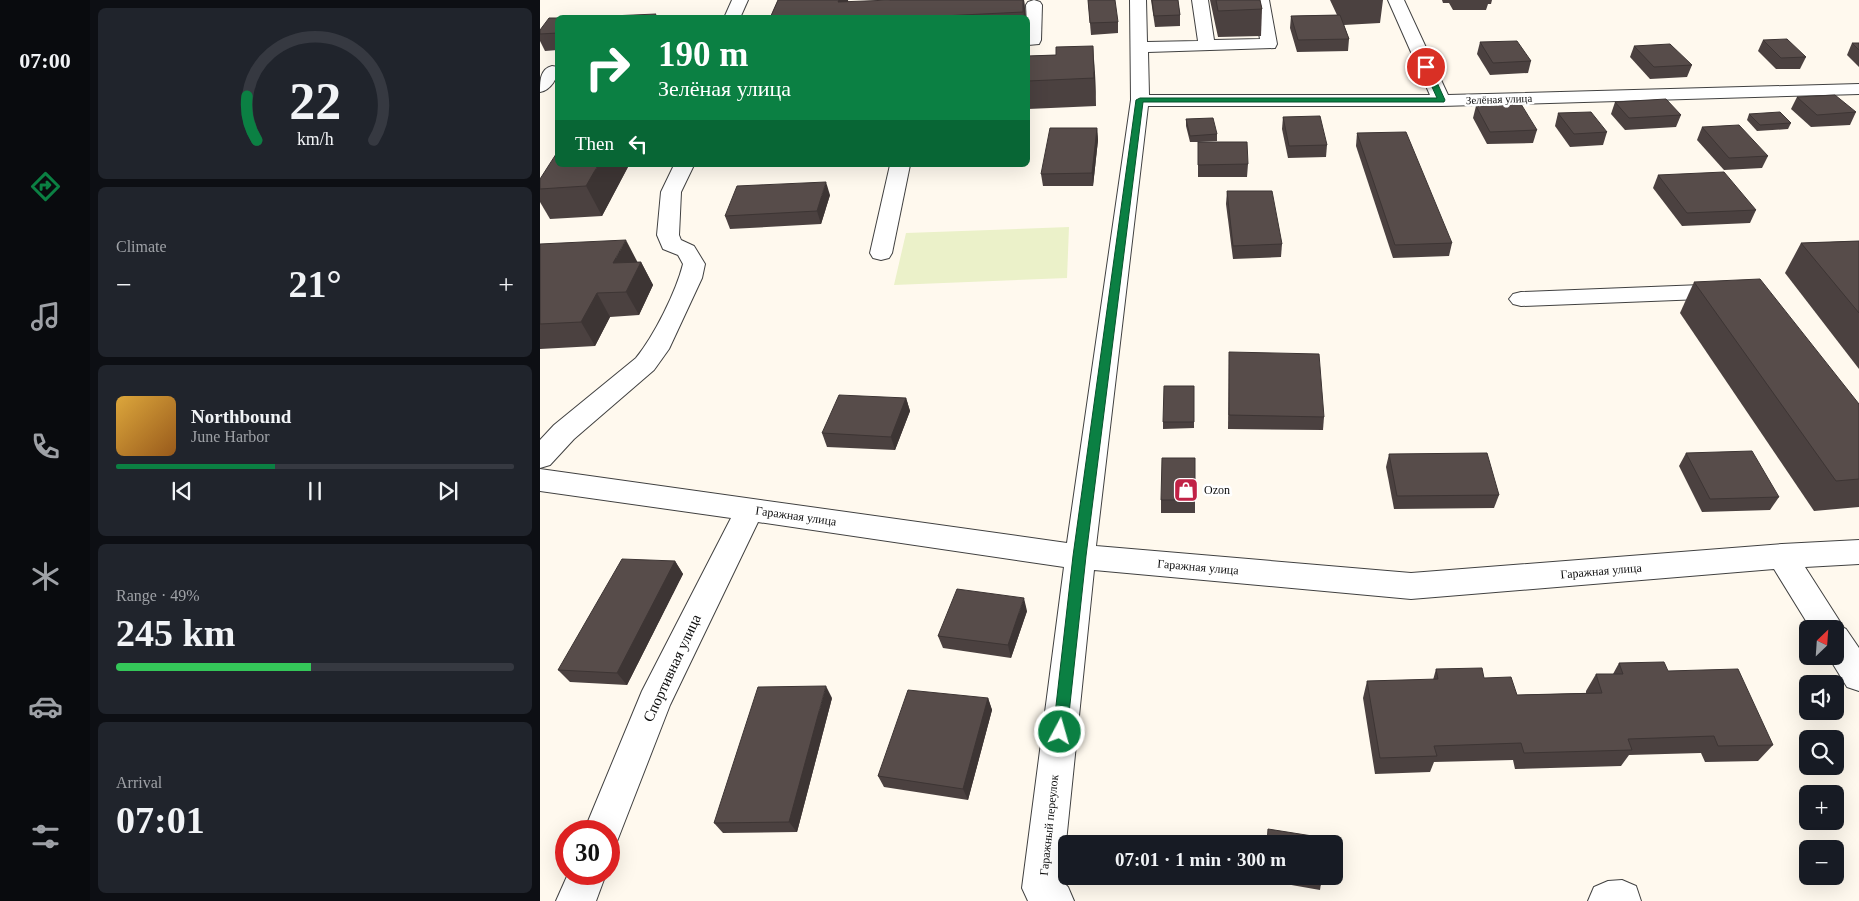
<!DOCTYPE html>
<meta charset="utf-8">
<style>
:root{--surface:#171b24;--page:#20242c;--text:#f1f3f6;--muted:#9ea1a6;--line:#363941;--accent:#0b8043}
body{margin:0;font-family:Georgia,serif;background:var(--page);color:var(--text);height:100vh;display:flex;flex-direction:column;font-size:19px;white-space:nowrap}
*{box-sizing:border-box;margin:0}
p{font-size:16px;color:var(--muted)}
.icon{flex:none;width:28px;height:28px;fill:none;stroke:currentColor;stroke-width:2;stroke-linecap:round;stroke-linejoin:round}
.map{position:relative;flex:1;overflow:hidden}
.panel{display:flex;flex-direction:column;gap:8px;padding:8px;background:#0d0f14;width:450px}
.panel>*{flex:none}
.guide{position:absolute;left:15px;top:15px;width:475px;height:152px;border-radius:8px;box-shadow:0 5px 20px #0002;background:#0b8043;color:#fff;overflow:hidden}
.needle{width:32px;rotate:25deg}
.fabs{position:absolute;left:1259px;top:620px;display:grid;gap:10px}
.fabs a{display:grid;place-items:center;width:45px;height:45px;border-radius:8px;background:var(--surface);box-shadow:0 5px 20px #0002;font-size:25px}
.speed{position:absolute;left:15px;top:820px;display:flex;gap:10px;font-size:25px;font-weight:700;text-align:center}
.speed>*{display:grid;place-content:center;width:65px;height:65px;border-radius:50%;background:var(--surface);box-shadow:0 5px 20px #0002;line-height:1}
.speed .limit{border:8px solid #d22;background:#fff;color:#111}
.pin{position:absolute;display:grid;place-items:center;width:42px;height:42px;color:#fff;margin:-21px;border:2px solid #fff;border-radius:50%;box-shadow:0 1px 5px #0007}
.me{position:absolute;width:55px;margin:-28px;rotate:6deg;stroke-linejoin:round;filter:drop-shadow(0 0 4px #0008)}
.turn{display:flex;align-items:center;gap:18px;height:105px;padding:0 20px;font-size:22px}
.turn .icon{width:65px;height:65px;stroke-width:2.5}
.turn b{display:block;font-size:35px;line-height:42px}
.then{display:flex;align-items:center;height:48px;padding:0 20px;background:#0003;gap:10px;font-size:19px}
.big{font-size:38px;font-weight:800;line-height:1.1}
.panel .tile{flex:1;display:flex;flex-direction:column;justify-content:center;gap:8px;min-width:0;padding:0 18px;border-radius:8px;background:var(--page)}
.panel .dial{align-items:center;gap:0}
.dial svg{height:130px;overflow:visible;fill:none;stroke:var(--line);stroke-width:7;stroke-linecap:round;text-anchor:middle}
.dial text{fill:var(--text);stroke:none}
.song{display:flex;align-items:center;gap:15px}
.cover{width:60px;height:60px;border-radius:8px;background:linear-gradient(135deg,hsl(40 70% 55%),hsl(30 70% 35%))}
.played{height:5px;border-radius:2px;background:linear-gradient(90deg,var(--accent) 40%,var(--line) 40%)}
.keys{display:flex;justify-content:space-around;direction:ltr}
.heat{display:flex;justify-content:space-between;align-items:center;font-size:28px;direction:ltr}
.charge{height:8px;border-radius:4px;background:linear-gradient(90deg,#34c759 49%,var(--line) 0)}
.trip{position:absolute;left:518px;top:835px;width:285px;height:50px;border-radius:8px;background:var(--surface);box-shadow:0 5px 20px #0002;font-weight:800;line-height:50px;text-align:center}
main{display:flex;flex:1;min-height:0}
.dock{display:flex;flex-direction:column;width:90px;justify-content:space-around;align-items:center;background:#090b0e;color:var(--muted)}
.dock .icon{width:35px;height:35px}
.dock .current{color:var(--accent)}
.dock b{font-size:22px;color:var(--text)}
.map>svg:first-child{display:block}
.pitch{fill:#ebf1c9}
.lines{fill:none;stroke-linecap:round;stroke-linejoin:round}
.minor-casing{stroke:#414141;stroke-width:2}
.minor{fill:#fff;fill-rule:evenodd}
.wall{fill:#4b4140}
.shaded-wall{fill:#3d3534}
.building{fill:#574c4a;stroke:#3d3534}
.route{fill:#0b8043;stroke:#07532c}
.labels{text-anchor:middle;stroke-width:5;stroke-linejoin:round;paint-order:stroke}
.far-street-label{font-size:11px;fill:#0e0e0e;stroke:#fff}
.poi-label{font-size:12px;fill:#0e0e0e;stroke:#fff;text-anchor:start}
.street-label{font-size:12px;fill:#0e0e0e;stroke:#fff}
.near-street-label{font-size:15px;fill:#0e0e0e;stroke:#fff}
</style>
<main>
<nav class="dock">
<b>07:00</b>
<svg class="icon current" aria-label="directions" viewBox="0 0 24 24"><path d="M12 3l9 9-9 9-9-9zM9 14v-3h6M13 9l2 2-2 2"/></svg>
<svg class="icon" aria-label="music" viewBox="0 0 24 24"><path d="M9 18V5l10-2v13"/><circle cx="6" cy="18" r="3"/><circle cx="16" cy="16" r="3"/></svg>
<svg class="icon" aria-label="phone" viewBox="0 0 24 24"><path d="M5 4h4l2 5-3 2q2 4 5 5l2-3 5 2v4C11 20 4 13 5 4z"/></svg>
<svg class="icon" aria-label="climate" viewBox="0 0 24 24"><path d="M12 3v18M4 7l16 10M4 17L20 7"/></svg>
<svg class="icon" aria-label="car" viewBox="0 0 24 24"><path d="M5 17H2v-5l4-1 3-4h7l3 4 3 1v5h-3M9 17h6M6 11h13"/><circle cx="7" cy="17" r="2"/><circle cx="17" cy="17" r="2"/></svg>
<svg class="icon" aria-label="filters" viewBox="0 0 24 24"><path d="M4 7h16M4 17h16"/><circle cx="9" cy="7" r="2"/><circle cx="15" cy="17" r="2"/></svg>
</nav>
<section class="panel">
<div class="tile dial"><svg viewBox="0 0 100 80">
<path d="M14 69A42 42 0 1 1 86 69"/>
<path d="M14 69A42 42 0 0 1 8 42" stroke="#0b8043"/>
<text x="50" y="56" font-size="32" font-weight="700">22</text>
<text x="50" y="72" font-size="11">km/h</text>
</svg></div>
<div class="tile"><p>Climate</p>
<div class="heat"><a>−</a><b class="big">21°</b><a>+</a></div>
</div>
<div class="tile">
<div class="song"><i class="cover"></i><div><b>Northbound</b><p>June Harbor</p></div></div>
<div class="played"></div>
<div class="keys"><svg class="icon" aria-label="previous" viewBox="0 0 24 24"><path d="M18 5L8 12l10 7zM5 5v14"/></svg><svg class="icon" aria-label="pause" viewBox="0 0 24 24"><path d="M8 5v14M16 5v14"/></svg><svg class="icon" aria-label="next" viewBox="0 0 24 24"><path d="M6 5l10 7-10 7zM19 5v14"/></svg></div>
</div>
<div class="tile"><p>Range · 49%</p><b class="big">245 km</b><div class="charge"></div></div>
<div class="tile"><p>Arrival</p><b class="big">07:01</b></div>
</section>
<div class="map">
<svg width="1319" height="901" viewBox="0 0 1319 901">
<rect width="100%" height="100%" fill="#fff9ee"/>
<polygon class="pitch" points="529,227 527,278 354,285 366,233"/>
<g class="lines">
<defs>
<g id="minor">
<polygon points="192,0 208,0 200,18 184,18"/>
<polygon points="494,0 500,2 502,5 501,40 499,44 488,45 486,5 488,2"/>
<polygon points="590,0 606,0 607,42 658,41 652,0 668,0 674,40 720,39 713,0 729,0 737,44 735,48 608,52 609,95 890,95 848,0 864,0 908,95 1319,84 1319,94 902,106 608,106 556,546 871,573 1242,544 1319,540 1319,564 1265,567 1304,628 1306,629 1319,648 1319,691 1307,687 1288,656 1295,656 1295,629 1271,629 1234,569 871,599 554,570 522,881 528,887 534,901 488,901 482,888 524,567 218,522 130,705 76,844 69,847 69,831 44,831 102,691 191,518 0,491 0,469 527,543 591,100"/>
<path d="M 12,66 L 18,67 C 18,78 11,90 0,92 C 0,81 0,69 12,66 Z"/>
<path d="M 134,165 L 154,165 L 141,192 L 139,235 L 141,240 L 154,246 L 165,264 L 162,278 L 129,349 L 114,370 L 34,439 L 10,465 L 0,468 L 0,440 L 14,425 L 96,358 C 114,336 136,292 143,264 L 138,255 L 123,249 L 117,235 L 121,192 Z"/>
<polygon points="350,165 370,165 352,253 349,258 341,260 333,258 330,253"/>
<polygon points="1187,284 1195,286 1199,291 1195,296 1187,298 981,306 973,304 969,299 973,294 981,292"/>
<polygon points="28,874 66,874 56,901 16,901"/>
<polygon points="1082,880 1096,886 1101,901 1048,901 1054,887 1068,881"/>
</g>
</defs>
<use href="#minor" class="minor-casing"/>
<use href="#minor" class="minor"/>
</g>
<g class="wall">
<polygon points="238,0 308,0 308,2 484,0 486,18 230,18"/>
<polygon points="548,0 578,22 578,33 551,35"/>
<polygon points="611,0 638,0 640,15 640,26 615,27"/>
<polygon points="670,0 720,0 722,9 721,36 678,37"/>
<polygon points="790,0 843,0 840,23 804,25 809,39 808,51 757,52 750,28 751,16 797,15"/>
<polygon points="902,0 952,0 951,4 948,4 946,10 913,10 909,3 903,3"/>
<polygon points="18,18 18,50 5,51 0,41 0,30"/>
<polygon points="1223,40 1266,57 1260,69 1236,69 1218,51"/>
<polygon points="940,42 991,61 988,73 950,75 937,54"/>
<polygon points="1312,43 1319,43 1319,67 1307,55"/>
<polygon points="1094,46 1152,65 1147,77 1110,79 1090,57"/>
<polygon points="516,55 555,73 556,106 488,109 488,56"/>
<polygon points="1257,97 1316,112 1310,125 1271,127 1251,109"/>
<polygon points="1075,102 1141,115 1136,127 1085,130 1071,114"/>
<polygon points="936,106 997,130 993,143 947,144 933,118"/>
<polygon points="1018,113 1067,132 1063,145 1030,147 1015,126"/>
<polygon points="1209,114 1251,123 1248,129 1217,131 1207,120"/>
<polygon points="743,117 787,145 786,157 748,158 742,129"/>
<polygon points="646,119 677,134 677,141 658,142 708,164 707,177 658,177 658,142 650,142 646,126"/>
<polygon points="1162,127 1228,156 1222,168 1184,170 1157,140"/>
<polygon points="557,128 558,140 553,186 503,186 501,174"/>
<polygon points="817,133 912,243 909,256 853,258 816,146"/>
<polygon points="89,165 62,216 10,219 0,202 0,179"/>
<polygon points="1118,175 1216,210 1210,223 1142,226 1113,188"/>
<polygon points="687,191 742,244 741,257 693,259 686,204"/>
<polygon points="290,195 281,224 190,229 185,216"/>
<polygon points="1319,241 1319,369 1245,273 1261,243"/>
<polygon points="0,244 97,262 101,262 113,285 99,315 70,317 55,346 0,349"/>
<polygon points="1154,282 1319,404 1319,507 1274,511 1140,313"/>
<polygon points="689,352 784,417 783,430 688,429"/>
<polygon points="654,386 654,428 623,429 623,422"/>
<polygon points="366,398 370,411 355,450 287,447 282,433"/>
<polygon points="1146,453 1239,497 1230,510 1162,512 1139,466"/>
<polygon points="849,454 959,495 954,508 854,509 846,467"/>
<polygon points="655,458 655,513 621,513 621,500"/>
<polygon points="135,561 143,574 87,685 30,682 18,670"/>
<polygon points="487,611 471,658 403,648 398,636"/>
<polygon points="1079,663 1128,671 1233,745 1218,761 1165,762 1161,753 1089,755 1081,766 975,769 973,760 894,762 890,772 835,774 823,698 827,681 893,680 896,669 944,678 977,695 1046,693 1046,691 1056,674 1073,674"/>
<polygon points="292,698 257,832 183,833 174,823"/>
<polygon points="448,698 452,710 428,800 344,787 338,776"/>
<polygon points="723,876 782,876 780,890 723,880"/>
</g>
<g class="shaded-wall">
<polygon points="299,0 308,0 309,5 298,2"/>
<polygon points="483,0 484,0 486,18 484,18"/>
<polygon points="553,46 555,73 556,106 554,78"/>
<polygon points="557,128 558,140 553,186 552,173"/>
<polygon points="58,165 89,165 62,216 46,186"/>
<polygon points="286,182 290,195 281,224 277,211"/>
<polygon points="86,240 98,263 73,263"/>
<polygon points="101,262 113,285 99,315 86,292"/>
<polygon points="57,293 70,317 55,346 41,322"/>
<polygon points="366,398 370,411 355,450 351,437"/>
<polygon points="135,561 143,574 87,685 77,673"/>
<polygon points="484,598 487,611 471,658 468,645"/>
<polygon points="286,686 292,698 257,832 249,822"/>
<polygon points="448,698 452,710 428,800 423,789"/>
</g>
<g class="building">
<polygon points="238,0 299,0 298,2 351,0 483,0 483,12 362,18 230,18"/>
<polygon points="548,0 575,0 578,22 550,23"/>
<polygon points="612,0 638,0 640,15 614,16"/>
<polygon points="676,0 720,0 722,9 678,11"/>
<polygon points="116,14 114,18 26,18"/>
<polygon points="800,15 809,39 758,40 751,16"/>
<polygon points="9,18 18,18 18,33 0,34 0,30"/>
<polygon points="1247,39 1266,57 1241,58 1223,40"/>
<polygon points="977,41 991,61 953,63 940,42"/>
<polygon points="1312,43 1319,43 1319,50"/>
<polygon points="1130,44 1152,65 1114,67 1094,46"/>
<polygon points="553,46 554,78 488,81 488,56 516,55 516,47"/>
<polygon points="1295,95 1316,112 1277,115 1257,97"/>
<polygon points="1126,99 1141,115 1089,118 1075,102"/>
<polygon points="981,104 997,130 950,132 936,106"/>
<polygon points="1051,112 1067,132 1034,134 1018,113"/>
<polygon points="1240,112 1251,123 1220,125 1209,114"/>
<polygon points="780,116 787,145 749,146 743,117"/>
<polygon points="673,118 677,134 650,136 646,119"/>
<polygon points="1199,125 1228,156 1189,158 1162,127"/>
<polygon points="510,128 557,128 552,173 501,174"/>
<polygon points="866,132 912,243 855,245 817,133"/>
<polygon points="658,142 707,142 708,164 658,165"/>
<polygon points="18,151 18,165 58,165 46,186 0,189 0,179"/>
<polygon points="1184,172 1216,210 1147,213 1118,175"/>
<polygon points="286,182 277,211 185,216 197,186"/>
<polygon points="687,191 732,191 742,244 693,246"/>
<polygon points="86,240 73,263 101,262 86,292 57,293 41,322 0,324 0,244"/>
<polygon points="1319,241 1319,313 1261,243"/>
<polygon points="1220,279 1319,404 1319,479 1296,481 1154,282"/>
<polygon points="689,352 779,354 784,417 689,415"/>
<polygon points="624,386 654,386 654,422 623,422"/>
<polygon points="299,395 366,398 351,437 282,433"/>
<polygon points="1212,451 1239,497 1170,499 1146,453"/>
<polygon points="947,453 959,495 857,496 849,454"/>
<polygon points="622,458 655,458 655,500 621,500"/>
<polygon points="82,559 135,561 77,673 18,670"/>
<polygon points="417,589 484,598 468,645 398,636"/>
<polygon points="1124,662 1128,671 1198,669 1233,745 1178,746 1174,736 1088,739 1092,750 984,753 981,743 894,746 897,756 840,758 827,681 898,679 896,669 942,668 944,678 971,677 977,695 1062,693 1056,674 1083,674 1079,663"/>
<polygon points="286,686 249,822 174,823 218,687"/>
<polygon points="368,690 448,698 423,789 338,776"/>
<polygon points="728,829 785,838 785,844 727,844"/>
<polygon points="732,876 782,876 781,885"/>
</g>
<polygon class="route" points="884,65 890,67 905,100 904,102 603,102 546,556 527,732 525,737 520,739 515,737 513,732 533,556 596,100 600,98 897,98 883,67"/>
<defs>
<symbol id="shop-square" viewBox="-11 -11 22 22"><rect x="-9" y="-9" width="18" height="18" rx="4" fill="#c12246" stroke="#fff"/><path d="M-5-2.5h2.3a2.7 3.5 0 0 1 5.4 0H5L5.5 6h-11ZM-1.5-2.5h3a1.5 2.3 0 0 0-3 0Z" fill="#fff"/></symbol>
</defs>
<g fill-rule="evenodd">
<use href="#shop-square" x="632" y="476" width="28" height="28"/>
</g>
<g class="labels">
<g class="far-street-label">
<text transform="translate(959 99) rotate(-2)" y="4">Зелёная улица</text>
</g>
<g class="poi-label">
<text x="664" y="494">Ozon</text>
</g>
<g class="street-label">
<text transform="translate(256 516) rotate(8)" y="4">Гаражная улица</text>
<text transform="translate(658 567) rotate(5)" y="4">Гаражная улица</text>
<text transform="translate(1061 571) rotate(-5)" y="4">Гаражная улица</text>
<text transform="translate(509 825) rotate(-84)" y="4">Гаражный переулок</text>
</g>
<g class="near-street-label">
<text transform="translate(132 668) rotate(-65)" y="5">Спортивная улица</text>
</g>
</g>
</svg>
<div class="fabs">
<a><svg class="needle" viewBox="-14 -14 28 28"><path d="M0-13l5 13h-10z" fill="#e53935"/><path d="M0 13l5-13h-10z" fill="#9ea1a6"/></svg></a>
<a><svg class="icon" aria-label="sound" viewBox="0 0 24 24"><path d="M4 9h4l5-4v14l-5-4H4zM17 9q2 3 0 6"/></svg></a>
<a><svg class="icon" aria-label="search" viewBox="0 0 24 24"><circle cx="10" cy="10" r="6"/><path d="M15 15l6 6"/></svg></a>
<a>+</a>
<a>−</a>
</div>
<div class="speed"><div class="limit">30</div></div>
<div class="pin" style="left:886px;top:67px;background:#d93025"><svg class="icon" aria-label="arrive" viewBox="0 0 24 24"><path d="M6 21V4h12l-3 4 3 4H6"/></svg></div>
<svg class="me" style="left:520px;top:732px" viewBox="-20 -20 40 40"><circle r="17" fill="#0b8043" stroke="#fff" stroke-width="3"/><path d="M0-11L8 9 0 5-8 9z" fill="#fff"/></svg>
<div class="trip">07:01 · 1 min · 300 m</div>
<div class="guide">
<div class="turn"><svg class="icon" aria-label="right" viewBox="0 0 24 24"><path d="M7 20v-9h11M14 6l5 5-5 5"/></svg><div><b>190 m</b>Зелёная улица</div></div>
<div class="then">Then<svg class="icon" aria-label="left" viewBox="0 0 24 24"><path d="M17 20v-9H6M10 6l-5 5 5 5"/></svg></div>
</div>
</div>
</main>
